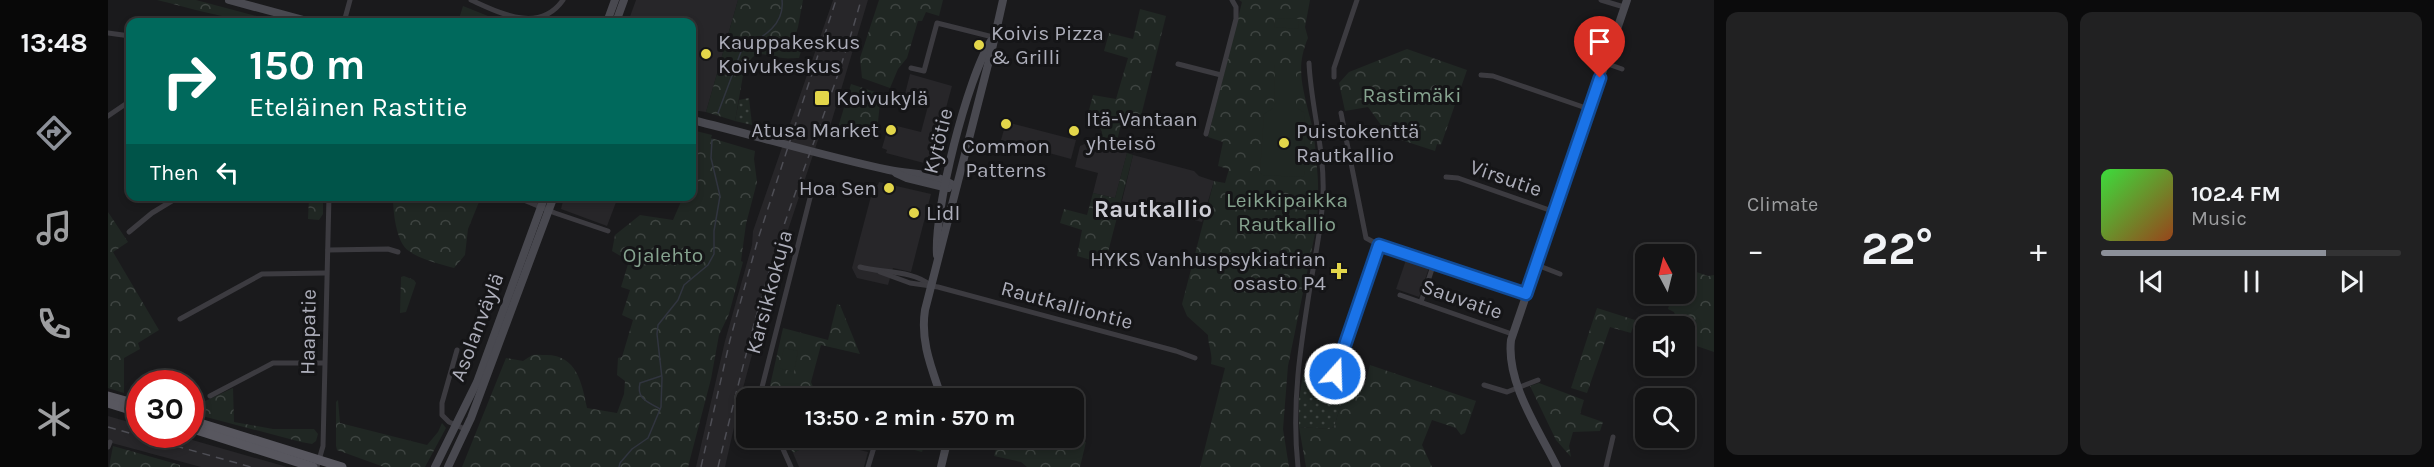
<!DOCTYPE html>
<meta charset="utf-8">
<style>
:root{--surface:#141415;--page:#212122;--text:#f1f3f6;--muted:#9d9ea0;--line:#333334;--accent:#8c9099}
body{margin:0;font-family:Karla,sans-serif;background:var(--page);color:var(--text);height:100vh;display:flex;flex-direction:column;font-size:22px;white-space:nowrap}
*{box-sizing:border-box;margin:0}
p{font-size:20px;color:var(--muted)}
.icon{flex:none;width:33px;height:33px;fill:none;stroke:currentColor;stroke-width:2;stroke-linecap:round;stroke-linejoin:round}
.map{position:relative;flex:1;overflow:hidden}
.drawer{display:flex;flex-direction:column;gap:12px;padding:12px;background:#0b0b0c;width:720px}
.drawer>*{flex:none}
.guide{position:absolute;left:18px;top:18px;width:570px;height:183px;border-radius:12px;box-shadow:0 3px 9px #0003,0 0 0 2px var(--line);background:#00695c;color:#fff;overflow:hidden}
.needle{width:39px;rotate:353deg}
.fabs{position:absolute;left:1527px;top:244px;display:grid;gap:12px}
.fabs a{display:grid;place-items:center;width:60px;height:60px;border-radius:12px;background:var(--surface);box-shadow:0 3px 9px #0003,0 0 0 2px var(--line);font-size:30px}
.speed{position:absolute;left:18px;top:370px;display:flex;gap:12px;font-size:30px;font-weight:700;text-align:center}
.speed>*{display:grid;place-content:center;width:78px;height:78px;border-radius:50%;background:var(--surface);box-shadow:0 3px 9px #0003,0 0 0 2px var(--line);line-height:1}
.speed .limit{border:9px solid #d22;background:#fff;color:#111}
.pin{position:absolute;display:grid;place-items:center;width:51px;height:51px;color:#fff;margin:-62px -26px;border-radius:50% 50% 50% 0;rotate:-45deg;box-shadow:0 0 6px #0007}
.pin .icon{rotate:45deg}
.me{position:absolute;width:66px;margin:-33px;rotate:20deg;stroke-linejoin:round;filter:drop-shadow(0 0 4px #0008)}
.turn{display:flex;align-items:center;gap:21px;height:126px;padding:0 24px;font-size:27px}
.turn .icon{width:78px;height:78px;stroke-width:2.5}
.turn b{display:block;font-size:42px;line-height:51px}
.then{display:flex;align-items:center;height:57px;padding:0 24px;background:#0003;gap:12px;font-size:22px}
.big{font-size:45px;font-weight:700;line-height:1.1}
.drawer .widget{flex:1;display:flex;flex-direction:column;justify-content:center;gap:9px;min-width:0;padding:0 21px;border-radius:12px;background:var(--page)}
.song{display:flex;align-items:center;gap:18px}
.cover{width:72px;height:72px;border-radius:9px;background:linear-gradient(135deg,hsl(120 70% 55%),hsl(20 70% 35%))}
.played{height:6px;border-radius:3px;background:linear-gradient(90deg,var(--accent) 75%,var(--line) 75%)}
.keys{display:flex;justify-content:space-around;direction:ltr}
.heat{display:flex;justify-content:space-between;align-items:center;font-size:33px;direction:ltr}
.drawer .tiles{flex:1;display:grid;gap:12px;grid-template-columns:repeat(2,1fr)}
.trip{position:absolute;left:628px;top:388px;width:348px;height:60px;border-radius:12px;background:var(--surface);box-shadow:0 3px 9px #0003,0 0 0 2px var(--line);font-weight:700;line-height:60px;text-align:center}
main{display:flex;flex:1;min-height:0}
.tabs{display:flex;flex-direction:column;width:108px;justify-content:space-around;align-items:center;background:#080808;color:var(--muted)}
.tabs .icon{width:42px;height:42px}
.tabs .active{color:var(--accent)}
.tabs b{font-size:27px;color:var(--text)}
.map>svg:first-child{display:block}
.built{fill:#272629}
.grass{fill:url(#grass-dots)}
.forest{fill:url(#forest-crowns)}
.pitch{fill:#202723}
.lines{fill:none;stroke-linecap:round;stroke-linejoin:round}
.stream{stroke:#31353f;stroke-width:1.5}
.street{stroke:#3c3b40;stroke-width:5}
.secondary{stroke:#494950;stroke-width:8}
.primary{stroke:#58575f;stroke-width:9}
.rail{stroke:#4e4e55;stroke-width:1.5;stroke-dasharray:8 6;stroke-linecap:butt}
.route-casing{stroke:#114b97;stroke-width:15}
.route{stroke:#1a73e8;stroke-width:10}
.poi-dot{fill:#e3d64a;stroke:#151517;stroke-width:2}
.labels{text-anchor:middle;stroke-width:6;stroke-linejoin:round;paint-order:stroke}
.poi-label{font-size:21px;fill:#adaeba;stroke:#151517;text-anchor:start}
.park-label{font-size:21px;fill:#86a38f;stroke:#151517}
.street-label{font-size:21px;fill:#adaeba;stroke:#151517}
.quarter-label{font-size:24px;font-weight:bold;fill:#ceced6;stroke:#151517}
</style>
<main>
<nav class="tabs">
<b>13:48</b>
<svg class="icon active" aria-label="directions" viewBox="0 0 24 24"><path d="M12 3l9 9-9 9-9-9zM9 14v-3h6M13 9l2 2-2 2"/></svg>
<svg class="icon" aria-label="music" viewBox="0 0 24 24"><path d="M9 18V5l10-2v13"/><circle cx="6" cy="18" r="3"/><circle cx="16" cy="16" r="3"/></svg>
<svg class="icon" aria-label="phone" viewBox="0 0 24 24"><path d="M5 4h4l2 5-3 2q2 4 5 5l2-3 5 2v4C11 20 4 13 5 4z"/></svg>
<svg class="icon" aria-label="climate" viewBox="0 0 24 24"><path d="M12 3v18M4 7l16 10M4 17L20 7"/></svg>
</nav>
<div class="map">
<svg width="1606" height="467" viewBox="0 0 1606 467">
<defs>
<pattern id="grass-dots" width="8" height="8" patternUnits="userSpaceOnUse" patternTransform="scale(1.5)"><rect width="8" height="8" fill="#202723"/><path d="M2 2h.1M6 6h.1" fill="none" stroke="#3e4441" stroke-width="1.8" stroke-linecap="round"/></pattern>
<pattern id="forest-crowns" width="20" height="18" patternUnits="userSpaceOnUse" patternTransform="scale(1.5)"><rect width="20" height="18" fill="#202723"/><path d="M2 6a3 3 0 1 1 6 0M12 15a3 3 0 1 1 6 0" fill="none" stroke="#3e4441"/></pattern>
</defs>
<rect width="100%" height="100%" fill="#1a1a1c"/>
<g class="built">
<polygon points="528,0 630,0 598,112 584,110 584,22 520,22"/>
<polygon points="725,0 760,0 721,130 712,134 669,263 635,388 617,467 588,467 617,341 644,245 645,231"/>
<polygon points="802,74 844,86 829,141 836,143 831,167 778,153 779,150 774,148 781,124 813,132 820,106 817,99 797,94"/>
<polygon points="898,122 968,140 963,159 893,140"/>
<polygon points="979,143 1019,153 1007,198 985,193 990,173 967,167 972,146"/>
<polygon points="1025,155 1086,171 1091,176 1106,181 1094,222 1014,201"/>
<polygon points="771,182 823,194 803,272 785,268 780,285 749,278 744,268 766,185 770,185"/>
<polygon points="456,197 456,196 510,197 499,226 453,209"/>
<polygon points="1298,260 1321,268 1311,297 1288,289"/>
<polygon points="0,416 31,425 32,435 67,435 179,467 93,467 0,442"/>
<polygon points="711,440 760,452 756,467 691,467 685,453"/>
</g>
<g class="grass">
<polygon points="641,98 644,125 627,121 631,100"/>
<polygon points="1205,374 1240,382 1226,427 1221,429 1191,427 1191,399 1195,375"/>
</g>
<g class="forest">
<path d="M 49,0 L 88,0 L 171,22 C 130,23 89,10 49,0 Z"/>
<path d="M 630,0 L 695,0 L 690,27 L 684,47 L 693,51 L 691,58 C 686,58 680,59 675,58 C 661,57 646,47 640,65 L 637,64 L 627,121 L 598,112 Z"/>
<polygon points="771,0 835,0 831,16 818,12 814,21 810,21 799,58 790,69 782,88 754,78 752,58"/>
<path d="M 1131,0 L 1202,0 L 1197,27 L 1200,38 C 1188,66 1194,85 1201,114 C 1206,131 1208,151 1209,168 C 1211,187 1210,205 1209,224 L 1180,366 L 1175,429 L 1181,467 L 1092,467 L 1117,368 L 1103,364 C 1105,353 1100,346 1100,335 L 1079,316 L 1074,304 L 1106,181 L 1117,183 L 1121,169 L 1110,166 L 1115,142 L 1100,137 L 1134,2 Z"/>
<polygon points="355,6 395,22 350,22"/>
<polygon points="1032,9 1058,16 1032,120 1015,116 1008,145 993,141 994,132 990,124 977,125 985,95 1008,99 1020,58 996,51 1001,33 1025,39"/>
<polygon points="1299,49 1359,70 1333,145 1329,144 1327,151 1281,136 1260,107 1237,111 1231,83 1241,72"/>
<polygon points="743,84 773,94 768,140 729,131"/>
<path d="M 584,130 L 604,135 L 603,138 L 647,151 L 646,159 L 649,182 L 638,224 L 633,261 L 635,262 L 621,314 L 611,335 L 603,379 L 580,467 L 354,467 L 398,358 L 415,361 C 427,353 424,355 437,355 C 468,354 474,382 479,408 L 509,413 L 516,394 L 517,381 L 509,375 L 510,358 L 514,357 L 525,320 L 514,315 L 522,290 L 513,287 L 521,261 L 504,251 L 507,235 L 532,215 L 565,220 L 575,197 L 584,196 Z"/>
<polygon points="1019,153 1025,155 997,264 969,256 974,230 952,223 956,209 979,215 985,193 1007,198"/>
<polygon points="201,197 215,197 215,214 211,220 200,219"/>
<path d="M 285,197 L 373,197 L 360,229 L 357,255 L 346,268 C 332,264 313,260 301,251 C 288,243 285,211 285,197 Z"/>
<polygon points="0,212 20,242 5,252 51,330 30,343 32,349 16,358 16,393 0,388"/>
<polygon points="1577,268 1600,276 1606,275 1606,352 1577,342 1576,327 1566,327 1569,320 1566,312 1560,309 1564,294 1576,294"/>
<polygon points="296,276 306,280 308,283 298,312 292,313 293,277"/>
<polygon points="729,304 732,305 752,354 713,345 703,382 710,399 659,399 675,328 720,340"/>
<polygon points="1489,308 1527,320 1523,333 1502,327 1479,393 1463,388"/>
<polygon points="1262,365 1368,401 1357,433 1353,435 1348,428 1324,420 1314,445 1324,467 1198,467 1191,427 1221,429 1226,427 1240,382 1256,387"/>
<polygon points="1431,383 1476,400 1472,414 1495,422 1492,431 1465,432 1461,446 1463,457 1448,440 1422,386"/>
<polygon points="125,388 126,422 165,429 206,429 210,434 208,441 204,444 193,442 83,413 82,394 90,394 95,402"/>
<polygon points="230,400 232,423 319,445 330,432 334,423 338,428 317,467 276,467 229,450 228,446 228,402"/>
<polygon points="677,438 723,438 722,442 711,440 685,453"/>
<polygon points="773,438 818,438 814,452 773,441"/>
<polygon points="891,438 963,438 978,442 972,467 919,467 913,462 886,456"/>
<polygon points="5,446 72,465 72,467 1,467"/>
</g>
<g class="pitch">
<polygon points="1167,18 1191,19 1190,29 1166,27"/>
<polygon points="1167,64 1188,64 1188,106 1166,106"/>
<polygon points="1165,108 1189,108 1197,113 1196,177 1154,175 1152,172 1156,114"/>
<polygon points="676,348 690,351 686,372 671,368"/>
</g>
<g class="lines">
<g class="stream">
<path d="M 610,113 L 634,49 C 653,38 677,26 674,0"/>
<path d="M 552,409 C 540,402 528,399 532,383 L 553,376"/>
<polyline points="511,467 512,463 524,449 540,438 553,407 554,378 549,334 550,325 570,300 576,285 600,265 606,254 606,231 612,196 603,158 604,140"/>
</g>
<g class="street">
<path d="M 363,0 C 392,13 431,34 455,0"/>
<polyline points="1493,0 1516,7"/>
<polyline points="236,22 242,0"/>
<polyline points="0,33 22,36"/>
<polyline points="1497,63 1514,69"/>
<polyline points="1070,64 1113,75"/>
<polyline points="803,68 816,71 829,23 885,37"/>
<polyline points="1373,75 1385,76 1481,109"/>
<polyline points="1226,77 1226,68 1249,0"/>
<polyline points="1233,113 1258,238 1271,245 1418,294"/>
<polyline points="0,116 22,101"/>
<polyline points="1098,134 1128,19 1128,7 1124,0"/>
<polyline points="1338,177 1350,178 1447,212"/>
<polyline points="406,196 447,213 500,231"/>
<polyline points="21,232 44,213 72,196"/>
<polyline points="220,250 280,249 290,252"/>
<polyline points="1429,265 1452,274"/>
<path d="M 752,267 C 773,273 805,270 822,285"/>
<polyline points="772,272 802,283 830,287 1068,351 1087,358"/>
<polyline points="1292,295 1404,334"/>
<polyline points="1313,302 1326,263"/>
<polyline points="72,319 154,274 218,273"/>
<polyline points="349,350 334,403 334,415 341,422 359,430"/>
<polyline points="1227,374 1271,245"/>
<polyline points="1376,385 1399,392 1430,380"/>
<polyline points="102,396 165,363 216,363"/>
<polyline points="651,399 703,194"/>
<polyline points="670,438 683,467"/>
<polyline points="0,447 2,442"/>
<polyline points="209,467 215,446 221,196"/>
<polyline points="760,467 767,444"/>
<path d="M 1190,467 C 1183,403 1193,343 1203,281 C 1208,252 1214,224 1215,195 C 1217,151 1203,107 1201,63"/>
<polyline points="1498,467 1505,437"/>
</g>
<g class="secondary">
<polyline points="121,0 203,22"/>
<polyline points="499,22 507,0"/>
<polyline points="508,22 516,0"/>
<path d="M 584,120 C 650,136 715,156 781,170 C 804,175 828,172 848,187"/>
<polyline points="788,173 799,178 840,188"/>
<path d="M 829,255 C 826,209 859,79 883,41"/>
<path d="M 834,399 C 824,369 812,342 817,310 L 884,49 L 895,0"/>
<polyline points="327,467 369,382 437,196"/>
<polyline points="340,467 363,418 446,196"/>
<polyline points="833,467 840,438"/>
<path d="M 1449,467 C 1431,430 1398,383 1403,340 L 1519,0"/>
</g>
<g class="primary">
<polyline points="0,396 32,405"/>
<polyline points="0,403 32,413"/>
<polyline points="82,420 234,467"/>
<polyline points="82,428 205,467"/>
</g>
<g class="rail">
<polyline points="0,427 143,467"/>
<polyline points="593,467 622,340 650,239 728,0"/>
<path d="M 610,467 C 628,393 646,319 669,246 C 696,164 730,84 753,0"/>
</g>
</g>
<g class="lines">
<defs>
<polyline id="route" points="1227,374 1271,245 1418,294 1492,78"/>
</defs>
<use href="#route" class="route-casing"/>
<use href="#route" class="route"/>
</g>
<g class="poi-dot">
<circle cx="871" cy="45" r="6"/>
<circle cx="598" cy="54" r="6"/>
<rect x="706" y="90" width="16" height="16" rx="3"/>
<circle cx="898" cy="124" r="6"/>
<circle cx="783" cy="130" r="6"/>
<circle cx="966" cy="131" r="6"/>
<circle cx="1176" cy="143" r="6"/>
<circle cx="781" cy="188" r="6"/>
<circle cx="806" cy="213" r="6"/>
<path d="M1228 262h6v6h6v6h-6v6h-6v-6h-6v-6h6z"/>
</g>
<g class="labels">
<g class="poi-label">
<text x="883" y="40">Koivis Pizza<tspan x="883" dy="24">&amp; Grilli</tspan></text>
<text x="610" y="49">Kauppakeskus<tspan x="610" dy="24">Koivukeskus</tspan></text>
<text x="728" y="105">Koivukylä</text>
<text x="978" y="126">Itä-Vantaan<tspan x="978" dy="24">yhteisö</tspan></text>
<text x="771" y="137" text-anchor="end">Atusa Market</text>
<text x="1188" y="138">Puistokenttä<tspan x="1188" dy="24">Rautkallio</tspan></text>
<text x="898" y="153" text-anchor="middle">Common<tspan x="898" dy="24">Patterns</tspan></text>
<text x="769" y="195" text-anchor="end">Hoa Sen</text>
<text x="818" y="220">Lidl</text>
<text x="1218" y="266" text-anchor="end">HYKS Vanhuspsykiatrian<tspan x="1218" dy="24">osasto P4</tspan></text>
</g>
<g class="park-label">
<text x="1304" y="102">Rastimäki</text>
<text x="1179" y="207">Leikkipaikka<tspan x="1179" dy="24">Rautkallio</tspan></text>
<text x="555" y="262">Ojalehto</text>
</g>
<g class="street-label">
<text transform="translate(830 141) rotate(-76)" y="7">Kytötie</text>
<text transform="translate(1398 178) rotate(19)" y="7">Virsutie</text>
<text transform="translate(661 292) rotate(-75)" y="7">Karsikkokuja</text>
<text transform="translate(1354 299) rotate(19)" y="7">Sauvatie</text>
<text transform="translate(959 305) rotate(15)" y="7">Rautkalliontie</text>
<text transform="translate(369 327) rotate(-69)" y="7">Asolanväylä</text>
<text transform="translate(200 332) rotate(-89)" y="7">Haapatie</text>
</g>
<g class="quarter-label">
<text x="1045" y="217">Rautkallio</text>
</g>
</g>
</svg>
<div class="fabs">
<a><svg class="needle" viewBox="-14 -14 28 28"><path d="M0-13l5 13h-10z" fill="#e53935"/><path d="M0 13l5-13h-10z" fill="#9d9ea0"/></svg></a>
<a><svg class="icon" aria-label="sound" viewBox="0 0 24 24"><path d="M4 9h4l5-4v14l-5-4H4zM17 9q2 3 0 6"/></svg></a>
<a><svg class="icon" aria-label="search" viewBox="0 0 24 24"><circle cx="10" cy="10" r="6"/><path d="M15 15l6 6"/></svg></a>
</div>
<div class="speed"><div class="limit">30</div></div>
<div class="pin" style="left:1492px;top:78px;background:#d93025"><svg class="icon" aria-label="arrive" viewBox="0 0 24 24"><path d="M6 21V4h12l-3 4 3 4H6"/></svg></div>
<svg class="me" style="left:1227px;top:374px" viewBox="-20 -20 40 40"><circle r="17" fill="#1a73e8" stroke="#fff" stroke-width="3"/><path d="M0-11L8 9 0 5-8 9z" fill="#fff"/></svg>
<div class="trip">13:50 · 2 min · 570 m</div>
<div class="guide">
<div class="turn"><svg class="icon" aria-label="right" viewBox="0 0 24 24"><path d="M7 20v-9h11M14 6l5 5-5 5"/></svg><div><b>150 m</b>Eteläinen Rastitie</div></div>
<div class="then">Then<svg class="icon" aria-label="left" viewBox="0 0 24 24"><path d="M17 20v-9H6M10 6l-5 5 5 5"/></svg></div>
</div>
</div>
<section class="drawer">
<div class="tiles">
<div class="widget"><p>Climate</p>
<div class="heat"><a>−</a><b class="big">22°</b><a>+</a></div>
</div>
<div class="widget">
<div class="song"><i class="cover"></i><div><b>102.4 FM</b><p>Music</p></div></div>
<div class="played"></div>
<div class="keys"><svg class="icon" aria-label="previous" viewBox="0 0 24 24"><path d="M18 5L8 12l10 7zM5 5v14"/></svg><svg class="icon" aria-label="pause" viewBox="0 0 24 24"><path d="M8 5v14M16 5v14"/></svg><svg class="icon" aria-label="next" viewBox="0 0 24 24"><path d="M6 5l10 7-10 7zM19 5v14"/></svg></div>
</div>
</div>
</section>
</main>
